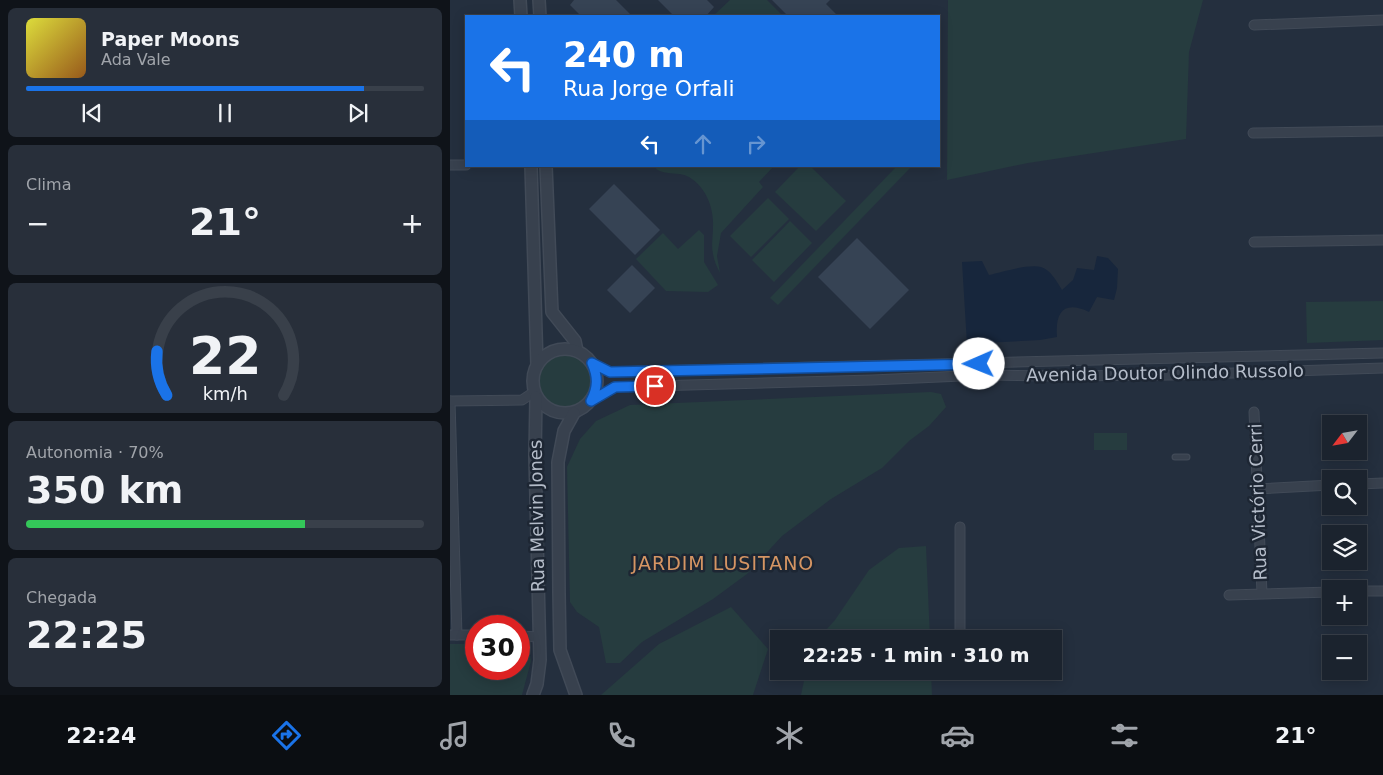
<!DOCTYPE html>
<html lang="pt">
<meta charset="utf-8">
<style>
:root{--surface:#1b232e;--page:#282f3a;--text:#f1f3f6;--muted:#a0a4aa;--line:#39404a;--accent:#1a73e8}
body{margin:0;font-family:"DejaVu Sans",sans-serif;background:var(--page);color:var(--text);height:100vh;display:flex;flex-direction:column;font-size:19px;white-space:nowrap}
*{box-sizing:border-box;margin:0}
p{font-size:16px;color:var(--muted)}
.icon{flex:none;width:28px;height:28px;fill:none;stroke:currentColor;stroke-width:2;stroke-linecap:round;stroke-linejoin:round}
.map{position:relative;flex:1;overflow:hidden}
.drawer{display:flex;flex-direction:column;gap:8px;padding:8px;background:#0f1319;width:450px}
.drawer>*{flex:none}
.top-card{position:absolute;left:15px;top:15px;width:475px;height:152px;border-radius:0px;box-shadow:0 2px 12px #0003,0 0 0 1px var(--line);background:#1a73e8;color:#fff;overflow:hidden}
.needle{width:32px;rotate:239deg}
.buttons{position:absolute;left:872px;top:415px;display:grid;gap:10px}
.buttons a{display:grid;place-items:center;width:45px;height:45px;border-radius:0px;background:var(--surface);box-shadow:0 2px 12px #0003,0 0 0 1px var(--line);font-size:25px}
.speed{position:absolute;left:15px;top:615px;display:flex;gap:10px;font-size:25px;font-weight:700;text-align:center}
.speed>*{display:grid;place-content:center;width:65px;height:65px;border-radius:50%;background:var(--surface);box-shadow:0 2px 12px #0003,0 0 0 1px var(--line);line-height:1}
.speed .limit{border:8px solid #d22;background:#fff;color:#111}
.pin{position:absolute;display:grid;place-items:center;width:42px;height:42px;color:#fff;margin:-21px;border:2px solid #fff;border-radius:50%;box-shadow:0 1px 5px #0007}
.me{position:absolute;width:55px;margin:-28px;rotate:269deg;stroke-linejoin:round;filter:drop-shadow(0 0 4px #0008)}
.turn{display:flex;align-items:center;gap:18px;height:105px;padding:0 15px;font-size:22px}
.turn .icon{width:65px;height:65px;stroke-width:2.5}
.turn b{display:block;font-size:35px;line-height:42px}
.lanes{display:flex;align-items:center;height:48px;padding:0 15px;background:#0003;justify-content:center;gap:25px;direction:ltr}
.lanes .off{opacity:.35}
.big{font-size:38px;font-weight:800;line-height:1.1}
.drawer .widget{flex:1;display:flex;flex-direction:column;justify-content:center;gap:8px;min-width:0;padding:0 18px;border-radius:8px;background:var(--page)}
.drawer .dial{align-items:center;gap:0}
.dial svg{height:130px;overflow:visible;fill:none;stroke:var(--line);stroke-width:7;stroke-linecap:round;text-anchor:middle}
.dial text{fill:var(--text);stroke:none}
.song{display:flex;align-items:center;gap:15px}
.cover{width:60px;height:60px;border-radius:8px;background:linear-gradient(135deg,hsl(60 70% 55%),hsl(30 70% 35%))}
.played{height:5px;border-radius:2px;background:linear-gradient(90deg,var(--accent) 85%,var(--line) 85%)}
.keys{display:flex;justify-content:space-around;direction:ltr}
.heat{display:flex;justify-content:space-between;align-items:center;font-size:28px;direction:ltr}
.charge{height:8px;border-radius:4px;background:linear-gradient(90deg,#34c759 70%,var(--line) 0)}
.trip{position:absolute;left:320px;top:630px;width:292px;height:50px;border-radius:0px;background:var(--surface);box-shadow:0 2px 12px #0003,0 0 0 1px var(--line);font-weight:800;line-height:50px;text-align:center}
.tab-bar{display:flex;height:80px;justify-content:space-around;align-items:center;background:#0b0e12;color:var(--muted)}
.tab-bar .icon{width:35px;height:35px}
.tab-bar .selected{color:var(--accent)}
.tab-bar b{font-size:22px;color:var(--text)}
main{display:flex;flex:1;min-height:0}
.map>svg:first-child{display:block}
.green{fill:#263c3f}
.water{fill:#17263c}
.building{fill:#364354}
.lines{fill:none;stroke-linecap:round;stroke-linejoin:round}
.service-casing{stroke:#414a57;stroke-width:7}
.minor-casing{stroke:#414a57;stroke-width:11}
.tertiary-casing{stroke:#414a57;stroke-width:14}
.service{stroke:#38414e;stroke-width:4.5}
.minor{stroke:#38414e;stroke-width:9}
.tertiary{stroke:#38414e;stroke-width:11}
.route-casing{stroke:#114b97;stroke-width:12}
.route{stroke:#1a73e8;stroke-width:9}
.labels{text-anchor:middle;stroke-width:5;stroke-linejoin:round;paint-order:stroke}
.street-label{font-size:18px;fill:#b4bcc9;stroke:#1d2633}
.neighbourhood-label{font-size:19px;letter-spacing:1px;fill:#d59563;stroke:#1d2633}
</style>
<main>
<section class="drawer">
<div class="widget">
<div class="song"><i class="cover"></i><div><b>Paper Moons</b><p>Ada Vale</p></div></div>
<div class="played"></div>
<div class="keys"><svg class="icon" aria-label="previous" viewBox="0 0 24 24"><path d="M18 5L8 12l10 7zM5 5v14"/></svg><svg class="icon" aria-label="pause" viewBox="0 0 24 24"><path d="M8 5v14M16 5v14"/></svg><svg class="icon" aria-label="next" viewBox="0 0 24 24"><path d="M6 5l10 7-10 7zM19 5v14"/></svg></div>
</div>
<div class="widget"><p>Clima</p>
<div class="heat"><a>−</a><b class="big">21°</b><a>+</a></div>
</div>
<div class="widget dial"><svg viewBox="0 0 100 80">
<path d="M14 69A42 42 0 1 1 86 69"/>
<path d="M14 69A42 42 0 0 1 8 42" stroke="#1a73e8"/>
<text x="50" y="56" font-size="32" font-weight="700">22</text>
<text x="50" y="72" font-size="11">km/h</text>
</svg></div>
<div class="widget"><p>Autonomia · 70%</p><b class="big">350 km</b><div class="charge"></div></div>
<div class="widget"><p>Chegada</p><b class="big">22:25</b></div>
</section>
<div class="map">
<svg width="933" height="695" viewBox="0 0 933 695">
<rect width="100%" height="100%" fill="#242f3e"/>
<g class="green">
<polygon points="280,0 317,0 333,16 263,16"/>
<polygon points="498,0 753,0 739,52 736,139 578,163 497,180"/>
<path d="M 207,166 L 324,166 L 309,182 L 313,187 L 271,233 L 267,256 L 270,273 C 267,267 264,261 263,254 C 261,245 263,236 263,227 C 264,208 256,187 239,177 C 229,171 216,176 206,169 Z"/>
<polygon points="350,166 360,166 396,201 366,231 325,192"/>
<polygon points="447,166 462,166 328,305 320,298"/>
<polygon points="318,198 339,219 301,257 280,236"/>
<polygon points="340,221 362,243 324,282 302,260"/>
<polygon points="249,230 254,235 254,262 268,285 258,292 216,291 186,259 213,233 228,249"/>
<polygon points="933,301 933,340 857,343 856,302"/>
<circle cx="115" cy="381" r="27"/>
<polygon points="481,392 491,394 496,407 479,426 459,441 432,468 381,499 332,536 297,574 263,599 192,642 170,663 156,663 149,627 127,612 120,602 117,467 130,439 146,421 180,405"/>
<rect x="644" y="433" width="33" height="17"/>
<polygon points="476,546 480,639 368,639 385,620 419,570 449,548"/>
<polygon points="281,607 318,649 303,695 151,695 209,644"/>
<polygon points="0,644 26,644 26,669 69,669 69,645 79,648 81,661 72,695 0,695"/>
<polygon points="356,671 481,671 482,695 351,695"/>
</g>
<path class="water" d="M 647,256 L 658,258 L 668,269 L 667,288 L 664,300 L 647,297 L 639,312 C 614,300 605,312 607,337 L 590,340 L 517,344 L 512,262 L 532,261 L 539,275 C 552,272 578,264 591,267 C 601,270 607,282 612,290 L 623,280 L 627,268 L 644,270 Z"/>
<g class="building">
<polygon points="124,0 166,0 182,16 131,16 120,5"/>
<polygon points="208,0 257,0 264,7 256,16 224,16"/>
<polygon points="322,0 380,0 376,4 388,16 338,16"/>
<polygon points="164,184 210,230 185,255 139,209"/>
<polygon points="407,238 459,290 420,329 368,277"/>
<polygon points="182,265 205,288 180,313 157,290"/>
</g>
<g class="lines">
<defs>
<polyline id="service" points="725,457 737,457"/>
<g id="minor">
<polyline points="804,25 933,20"/>
<polyline points="803,133 933,131"/>
<polyline points="0,165 16,165"/>
<polyline points="804,242 933,240"/>
<polyline points="142,363 160,372 933,353"/>
<polyline points="0,401 7,635"/>
<polyline points="0,401 72,400 84,392"/>
<polyline points="141,401 165,387 422,380 535,375 607,376 721,375 933,368"/>
<polyline points="804,412 812,593"/>
<polyline points="909,484 933,483"/>
<polyline points="807,489 881,485"/>
<polyline points="510,527 510,639"/>
<polyline points="909,591 933,591"/>
<polyline points="779,595 881,592"/>
<polyline points="0,635 26,635"/>
<polyline points="69,636 90,637"/>
</g>
<g id="tertiary">
<polyline points="70,0 71,16"/>
<polyline points="89,0 90,16"/>
<polyline points="81,166 87,365"/>
<polyline points="96,166 102,312 125,341 127,351"/>
<circle cx="115" cy="381" r="32"/>
<polyline points="124,413 114,431 108,462 109,593 110,650 126,695"/>
<polyline points="83,695 87,684 90,660 85,456 86,397"/>
</g>
</defs>
<use href="#service" class="service-casing"/>
<use href="#minor" class="minor-casing"/>
<use href="#tertiary" class="tertiary-casing"/>
<use href="#service" class="service"/>
<use href="#minor" class="minor"/>
<use href="#tertiary" class="tertiary"/>
</g>
<g class="lines">
<defs>
<path id="route" d="M 205,386 L 165,387 L 141,401 C 148,387 148,377 142,363 L 160,372 L 529,364"/>
</defs>
<use href="#route" class="route-casing"/>
<use href="#route" class="route"/>
</g>
<g class="labels">
<g class="street-label">
<text transform="translate(715 373) rotate(-1)" y="6">Avenida Doutor Olindo Russolo</text>
<text transform="translate(808 502) rotate(-92)" y="6">Rua Victório Cerri</text>
<text transform="translate(87 516) rotate(-91)" y="6">Rua Melvin Jones</text>
</g>
<g class="neighbourhood-label">
<text x="273" y="570">JARDIM LUSITANO</text>
</g>
</g>
</svg>
<div class="buttons">
<a><svg class="needle" viewBox="-14 -14 28 28"><path d="M0-13l5 13h-10z" fill="#e53935"/><path d="M0 13l5-13h-10z" fill="#a0a4aa"/></svg></a>
<a><svg class="icon" aria-label="search" viewBox="0 0 24 24"><circle cx="10" cy="10" r="6"/><path d="M15 15l6 6"/></svg></a>
<a><svg class="icon" aria-label="layers" viewBox="0 0 24 24"><path d="M12 4l9 5-9 5-9-5zM3 14l9 5 9-5"/></svg></a>
<a>+</a>
<a>−</a>
</div>
<div class="speed"><div class="limit">30</div></div>
<div class="pin" style="left:205px;top:386px;background:#d93025"><svg class="icon" aria-label="arrive" viewBox="0 0 24 24"><path d="M6 21V4h12l-3 4 3 4H6"/></svg></div>
<svg class="me" style="left:529px;top:364px" viewBox="-20 -20 40 40"><circle r="19" fill="#fff"/><path d="M0-13L10 11 0 6-10 11z" fill="#1a73e8"/></svg>
<div class="trip">22:25 · 1 min · 310 m</div>
<div class="top-card">
<div class="turn"><svg class="icon" aria-label="left" viewBox="0 0 24 24"><path d="M17 20v-9H6M10 6l-5 5 5 5"/></svg><div><b>240 m</b>Rua Jorge Orfali</div></div>
<div class="lanes"><svg class="icon" aria-label="left" viewBox="0 0 24 24"><path d="M17 20v-9H6M10 6l-5 5 5 5"/></svg><svg class="icon off" aria-label="ahead" viewBox="0 0 24 24"><path d="M12 20V5M6 11l6-6 6 6"/></svg><svg class="icon off" aria-label="right" viewBox="0 0 24 24"><path d="M7 20v-9h11M14 6l5 5-5 5"/></svg></div>
</div>
</div>
</main>
<nav class="tab-bar">
<b>22:24</b>
<svg class="icon selected" aria-label="directions" viewBox="0 0 24 24"><path d="M12 3l9 9-9 9-9-9zM9 14v-3h6M13 9l2 2-2 2"/></svg>
<svg class="icon" aria-label="music" viewBox="0 0 24 24"><path d="M9 18V5l10-2v13"/><circle cx="6" cy="18" r="3"/><circle cx="16" cy="16" r="3"/></svg>
<svg class="icon" aria-label="phone" viewBox="0 0 24 24"><path d="M5 4h4l2 5-3 2q2 4 5 5l2-3 5 2v4C11 20 4 13 5 4z"/></svg>
<svg class="icon" aria-label="climate" viewBox="0 0 24 24"><path d="M12 3v18M4 7l16 10M4 17L20 7"/></svg>
<svg class="icon" aria-label="car" viewBox="0 0 24 24"><path d="M5 17H2v-5l4-1 3-4h7l3 4 3 1v5h-3M9 17h6M6 11h13"/><circle cx="7" cy="17" r="2"/><circle cx="17" cy="17" r="2"/></svg>
<svg class="icon" aria-label="filters" viewBox="0 0 24 24"><path d="M4 7h16M4 17h16"/><circle cx="9" cy="7" r="2"/><circle cx="15" cy="17" r="2"/></svg>
<b>21°</b>
</nav>
